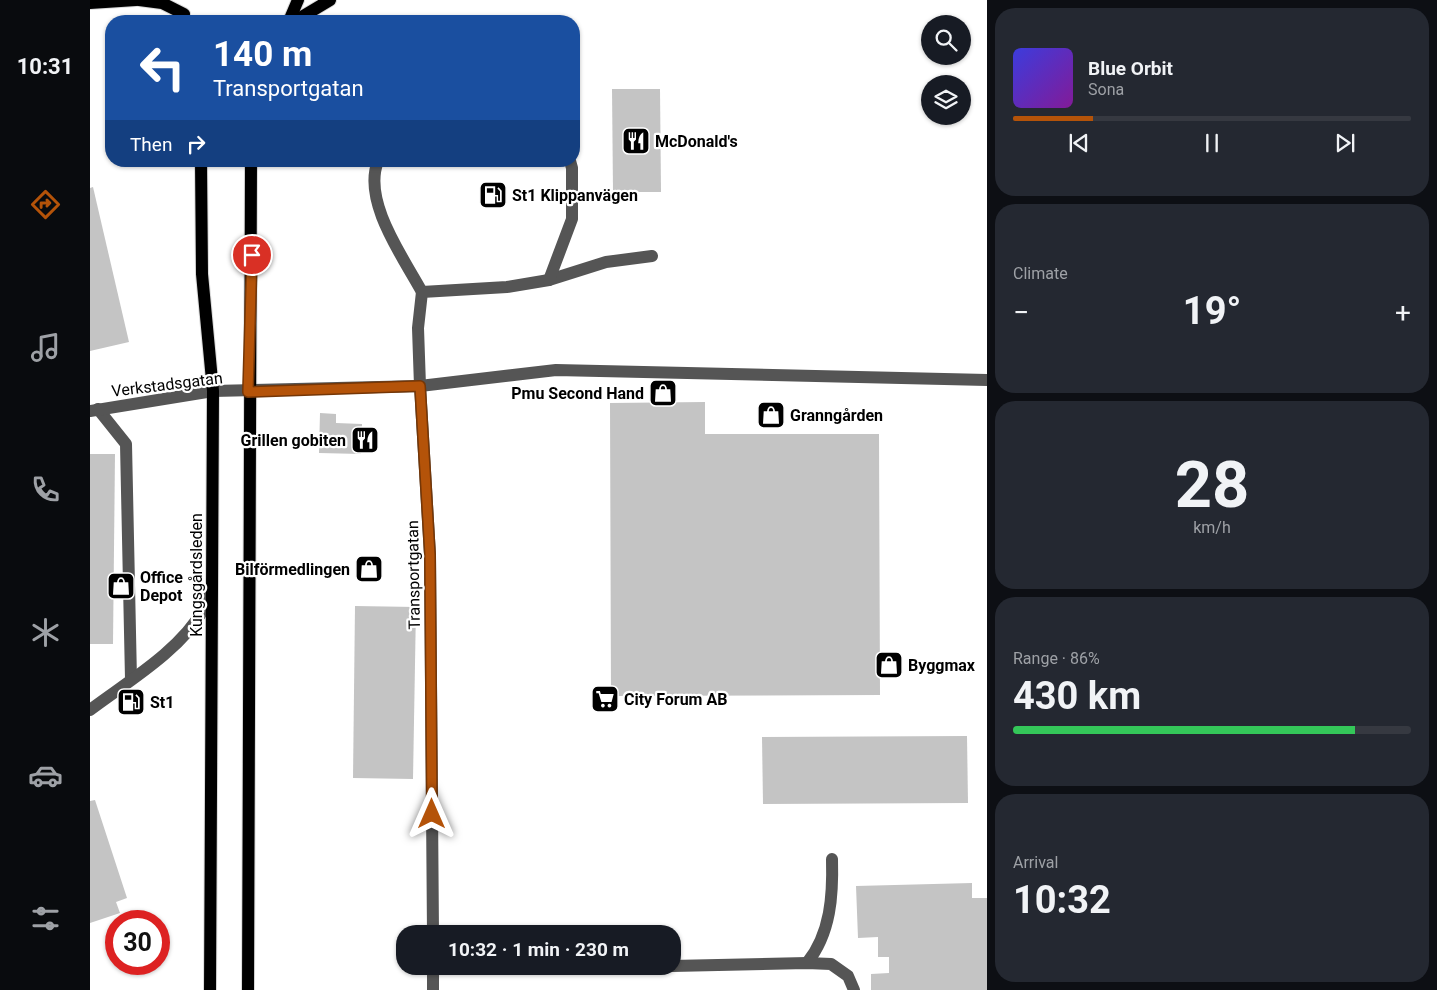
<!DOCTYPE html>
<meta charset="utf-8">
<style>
:root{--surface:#171b24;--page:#242831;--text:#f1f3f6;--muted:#9ea1a6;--line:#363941;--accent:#b45309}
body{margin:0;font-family:Roboto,sans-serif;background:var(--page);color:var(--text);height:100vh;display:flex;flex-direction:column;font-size:19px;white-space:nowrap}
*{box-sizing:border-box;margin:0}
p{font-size:16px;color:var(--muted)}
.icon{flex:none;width:28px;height:28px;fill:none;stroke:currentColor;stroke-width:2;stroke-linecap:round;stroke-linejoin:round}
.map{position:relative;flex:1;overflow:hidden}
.side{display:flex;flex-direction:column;gap:8px;padding:8px;background:#0d0f14;width:450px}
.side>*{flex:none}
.banner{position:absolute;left:15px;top:15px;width:475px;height:152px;border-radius:20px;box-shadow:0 1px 4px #0004;background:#1a4fa0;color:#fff;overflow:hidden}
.tools{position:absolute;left:831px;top:15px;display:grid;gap:10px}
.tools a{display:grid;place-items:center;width:50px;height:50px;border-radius:50%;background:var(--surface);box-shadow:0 1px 4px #0004;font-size:25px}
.speed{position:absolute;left:15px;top:910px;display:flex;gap:10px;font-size:25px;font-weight:700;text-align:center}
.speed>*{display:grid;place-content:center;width:65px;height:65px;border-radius:50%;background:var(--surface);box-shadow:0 1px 4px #0004;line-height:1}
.speed .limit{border:8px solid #d22;background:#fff;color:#111}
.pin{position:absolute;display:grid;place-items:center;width:42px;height:42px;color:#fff;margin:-21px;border:2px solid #fff;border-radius:50%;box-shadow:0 1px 5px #0007}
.me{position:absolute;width:55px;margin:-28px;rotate:0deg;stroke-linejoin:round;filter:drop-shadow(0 0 4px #0008)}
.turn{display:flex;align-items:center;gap:18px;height:105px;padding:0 25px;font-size:22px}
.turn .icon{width:65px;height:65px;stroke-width:2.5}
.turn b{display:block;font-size:35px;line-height:42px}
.then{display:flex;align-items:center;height:48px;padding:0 25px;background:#0003;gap:10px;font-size:19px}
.big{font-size:38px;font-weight:700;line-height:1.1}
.side .tile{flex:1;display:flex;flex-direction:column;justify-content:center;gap:8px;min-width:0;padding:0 18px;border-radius:20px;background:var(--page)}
.side .dial{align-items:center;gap:0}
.dial b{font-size:65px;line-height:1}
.song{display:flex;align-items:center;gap:15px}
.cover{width:60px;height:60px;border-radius:8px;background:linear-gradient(135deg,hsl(240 70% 55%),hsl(290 70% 35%))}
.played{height:5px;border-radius:2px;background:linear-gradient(90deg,var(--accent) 20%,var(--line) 20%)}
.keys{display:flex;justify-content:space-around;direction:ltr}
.heat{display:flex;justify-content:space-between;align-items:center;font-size:28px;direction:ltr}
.charge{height:8px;border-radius:4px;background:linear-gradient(90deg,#34c759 86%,var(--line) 0)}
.trip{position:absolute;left:306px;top:925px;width:285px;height:50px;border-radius:20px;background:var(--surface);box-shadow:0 1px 4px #0004;font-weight:700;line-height:50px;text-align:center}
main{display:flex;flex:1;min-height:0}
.dock{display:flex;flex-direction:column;width:90px;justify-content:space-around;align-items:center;background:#090b0e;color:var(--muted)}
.dock .icon{width:35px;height:35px}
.dock .current{color:var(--accent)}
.dock b{font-size:22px;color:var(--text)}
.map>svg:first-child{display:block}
.building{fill:#c4c4c4}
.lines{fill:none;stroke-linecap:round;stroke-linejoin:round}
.major-casing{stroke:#dbdbdb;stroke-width:14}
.minor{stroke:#555;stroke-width:12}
.major{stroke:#000;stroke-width:12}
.route-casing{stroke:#753606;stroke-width:12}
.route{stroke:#b45309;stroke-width:9}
.labels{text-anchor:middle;stroke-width:4.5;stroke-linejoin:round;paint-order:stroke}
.poi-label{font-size:16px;font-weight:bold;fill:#000;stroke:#fff;text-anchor:start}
.street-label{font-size:16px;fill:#000;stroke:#fff}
</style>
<main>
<nav class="dock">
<b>10:31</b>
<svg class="icon current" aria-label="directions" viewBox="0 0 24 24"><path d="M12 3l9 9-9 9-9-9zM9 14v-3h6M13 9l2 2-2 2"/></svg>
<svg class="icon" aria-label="music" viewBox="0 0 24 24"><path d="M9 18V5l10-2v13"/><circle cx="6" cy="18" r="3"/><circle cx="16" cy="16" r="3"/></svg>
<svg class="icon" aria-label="phone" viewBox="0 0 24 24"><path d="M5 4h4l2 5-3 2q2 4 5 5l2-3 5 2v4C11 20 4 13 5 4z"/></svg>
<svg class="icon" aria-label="climate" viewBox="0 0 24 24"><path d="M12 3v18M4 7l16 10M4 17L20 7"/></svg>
<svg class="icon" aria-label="car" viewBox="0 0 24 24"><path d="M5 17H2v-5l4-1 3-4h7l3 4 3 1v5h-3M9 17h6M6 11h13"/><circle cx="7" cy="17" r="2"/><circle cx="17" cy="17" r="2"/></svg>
<svg class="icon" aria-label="filters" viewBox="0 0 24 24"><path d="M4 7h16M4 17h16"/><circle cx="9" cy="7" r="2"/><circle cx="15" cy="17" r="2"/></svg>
</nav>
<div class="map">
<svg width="897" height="990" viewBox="0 0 897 990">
<rect width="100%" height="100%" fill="#fff"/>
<g class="building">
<polygon points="522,89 570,89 571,192 523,192"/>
<polygon points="3,187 39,342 0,351 0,188"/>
<polygon points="615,402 615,434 789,434 790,695 521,696 520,403"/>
<polygon points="230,413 246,414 246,423 272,424 271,454 229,453"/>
<polygon points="0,454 25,454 23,644 0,644"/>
<polygon points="265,606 326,607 323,779 263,778"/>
<polygon points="877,736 878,803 673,804 672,737"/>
<polygon points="5,800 37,898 26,902 30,913 0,923 0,801"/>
<polygon points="882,883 882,898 897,898 897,990 781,990 781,974 799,973 799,957 788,957 788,937 768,938 766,886"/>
</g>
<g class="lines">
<defs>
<g id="major">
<polyline points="49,0 72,3 94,14"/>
<polyline points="0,3 46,0"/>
<polyline points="199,21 208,0"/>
<polyline points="205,21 240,0"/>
<polyline points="111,161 112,274 123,391 120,990"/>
<polyline points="158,990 161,161"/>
</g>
</defs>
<use href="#major" class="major-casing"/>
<g class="minor">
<path d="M 288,161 C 272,201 313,257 332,292"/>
<polyline points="562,256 516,262 459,280 417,287 332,292 328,328 330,386 466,370 897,380"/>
<polyline points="459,280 482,219 482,168 480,161"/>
<polyline points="8,409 36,444 41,679"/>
<polyline points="0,411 123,391 330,386 340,555 343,934"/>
<path d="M 0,710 C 37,682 90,651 113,610 C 117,604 118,595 120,588"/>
<path d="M 717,963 C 741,933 743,895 742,859"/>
<polyline points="343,966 343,990"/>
<polyline points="520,966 566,966"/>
<polyline points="582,966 717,963 741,964 758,976 764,990"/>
</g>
<use href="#major" class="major"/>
</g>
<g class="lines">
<defs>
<polyline id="route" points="162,255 158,392 330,386 340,555 342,814"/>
</defs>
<use href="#route" class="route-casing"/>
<use href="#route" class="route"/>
</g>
<defs>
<symbol id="restaurant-square" viewBox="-11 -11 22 22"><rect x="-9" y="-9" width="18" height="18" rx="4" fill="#000" stroke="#fff"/><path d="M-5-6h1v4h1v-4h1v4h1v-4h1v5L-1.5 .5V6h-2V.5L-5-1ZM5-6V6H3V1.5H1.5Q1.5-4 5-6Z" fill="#fff"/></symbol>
<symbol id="fuel-square" viewBox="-11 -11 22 22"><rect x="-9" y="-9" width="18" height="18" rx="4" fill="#000" stroke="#fff"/><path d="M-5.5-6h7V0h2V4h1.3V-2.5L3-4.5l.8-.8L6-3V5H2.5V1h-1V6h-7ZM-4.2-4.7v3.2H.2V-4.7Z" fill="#fff"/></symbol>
<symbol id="shop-square" viewBox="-11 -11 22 22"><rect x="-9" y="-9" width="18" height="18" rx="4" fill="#000" stroke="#fff"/><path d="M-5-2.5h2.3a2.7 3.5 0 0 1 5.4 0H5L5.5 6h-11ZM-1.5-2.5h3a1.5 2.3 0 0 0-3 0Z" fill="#fff"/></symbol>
<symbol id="supermarket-square" viewBox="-11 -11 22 22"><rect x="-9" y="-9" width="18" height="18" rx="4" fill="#000" stroke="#fff"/><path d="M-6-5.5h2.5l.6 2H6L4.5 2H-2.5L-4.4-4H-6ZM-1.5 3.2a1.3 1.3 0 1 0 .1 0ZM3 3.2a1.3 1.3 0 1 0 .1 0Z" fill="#fff"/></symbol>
</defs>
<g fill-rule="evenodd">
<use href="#restaurant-square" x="530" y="125" width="32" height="32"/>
<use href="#fuel-square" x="387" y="179" width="32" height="32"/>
<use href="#shop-square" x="557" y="377" width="32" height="32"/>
<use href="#shop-square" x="665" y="399" width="32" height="32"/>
<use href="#restaurant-square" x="259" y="424" width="32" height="32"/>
<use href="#shop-square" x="263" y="553" width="32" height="32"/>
<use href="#shop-square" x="15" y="570" width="32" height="32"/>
<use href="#shop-square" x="783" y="649" width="32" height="32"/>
<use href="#supermarket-square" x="499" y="683" width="32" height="32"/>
<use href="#fuel-square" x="25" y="686" width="32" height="32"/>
</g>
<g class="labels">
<g class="poi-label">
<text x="565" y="147">McDonald's</text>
<text x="422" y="201">St1 Klippanvägen</text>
<text x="554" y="399" text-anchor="end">Pmu Second Hand</text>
<text x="700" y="421">Granngården</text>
<text x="256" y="446" text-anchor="end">Grillen gobiten</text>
<text x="260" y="575" text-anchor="end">Bilförmedlingen</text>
<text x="50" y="583">Office<tspan x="50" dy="18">Depot</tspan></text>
<text x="818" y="671">Byggmax</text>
<text x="534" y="705">City Forum AB</text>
<text x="60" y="708">St1</text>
</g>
<g class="street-label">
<text transform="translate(77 384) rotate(-7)" y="6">Verkstadsgatan</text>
<text transform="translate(106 575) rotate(-90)" y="6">Kungsgårdsleden</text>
<text transform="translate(323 575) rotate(-91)" y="6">Transportgatan</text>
</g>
</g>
</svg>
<div class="tools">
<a><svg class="icon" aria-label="search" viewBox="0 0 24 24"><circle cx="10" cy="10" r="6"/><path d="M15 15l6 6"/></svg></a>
<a><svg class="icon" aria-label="layers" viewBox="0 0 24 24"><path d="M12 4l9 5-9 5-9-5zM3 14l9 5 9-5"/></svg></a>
</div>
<div class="speed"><div class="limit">30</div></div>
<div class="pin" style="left:162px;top:255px;background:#d93025"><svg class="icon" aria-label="arrive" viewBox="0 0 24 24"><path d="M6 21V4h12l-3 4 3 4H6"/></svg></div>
<svg class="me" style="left:342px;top:814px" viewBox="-20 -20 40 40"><path d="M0-17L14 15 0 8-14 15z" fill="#b45309" stroke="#fff" stroke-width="4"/></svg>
<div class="trip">10:32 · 1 min · 230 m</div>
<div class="banner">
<div class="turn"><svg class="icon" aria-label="left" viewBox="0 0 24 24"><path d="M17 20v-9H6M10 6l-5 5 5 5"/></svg><div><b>140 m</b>Transportgatan</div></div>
<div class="then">Then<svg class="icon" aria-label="right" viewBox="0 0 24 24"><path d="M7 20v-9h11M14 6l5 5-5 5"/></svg></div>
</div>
</div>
<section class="side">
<div class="tile">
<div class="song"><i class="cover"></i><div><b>Blue Orbit</b><p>Sona</p></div></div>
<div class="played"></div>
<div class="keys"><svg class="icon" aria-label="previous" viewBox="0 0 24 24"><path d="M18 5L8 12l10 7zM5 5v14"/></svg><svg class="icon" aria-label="pause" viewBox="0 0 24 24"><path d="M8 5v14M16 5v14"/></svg><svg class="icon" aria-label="next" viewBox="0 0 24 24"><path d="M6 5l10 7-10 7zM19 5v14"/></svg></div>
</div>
<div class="tile"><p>Climate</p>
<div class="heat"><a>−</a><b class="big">19°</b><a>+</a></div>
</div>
<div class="tile dial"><b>28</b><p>km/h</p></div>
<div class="tile"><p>Range · 86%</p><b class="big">430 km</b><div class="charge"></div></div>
<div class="tile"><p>Arrival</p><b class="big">10:32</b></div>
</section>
</main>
